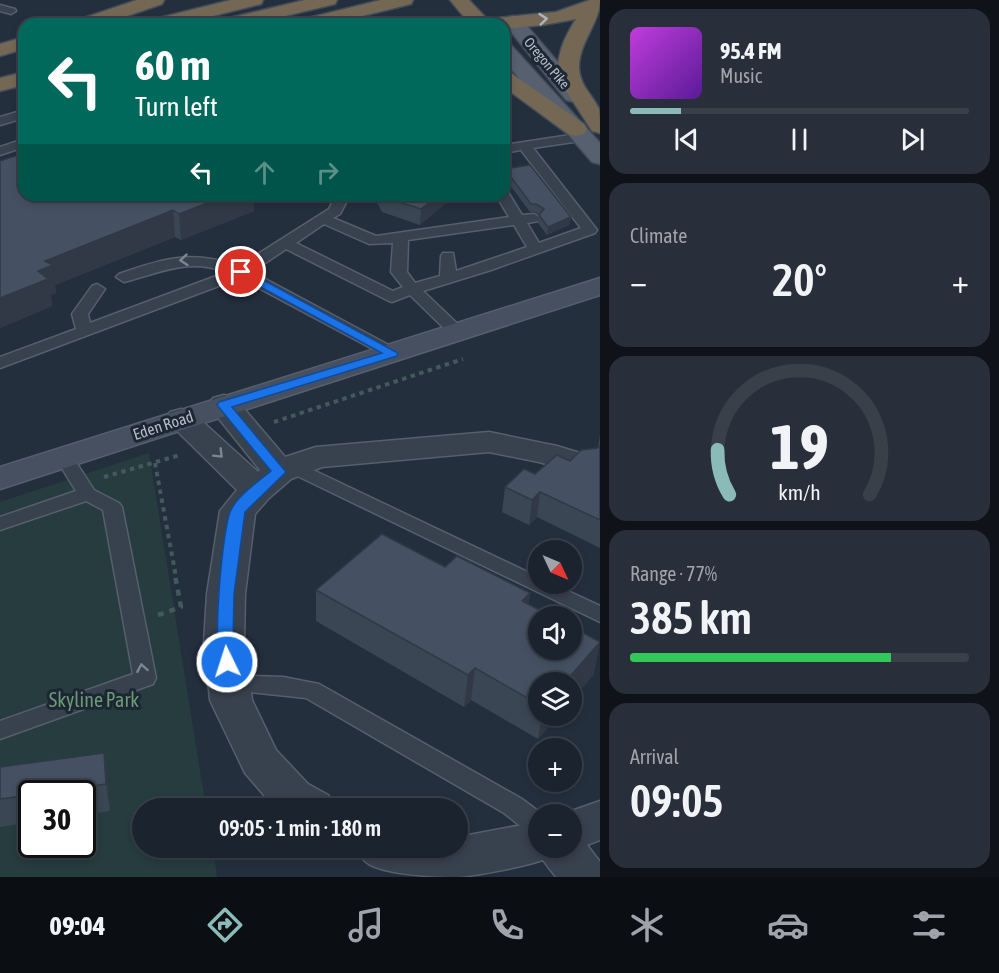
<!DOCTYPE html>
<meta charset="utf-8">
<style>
:root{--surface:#1b232e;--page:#282f3a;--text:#f1f3f6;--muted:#a0a4aa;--line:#39404a;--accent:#8bbbb9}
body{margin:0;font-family:"Asap Condensed",sans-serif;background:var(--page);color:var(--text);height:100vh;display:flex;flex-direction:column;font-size:22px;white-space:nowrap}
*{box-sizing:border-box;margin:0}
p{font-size:20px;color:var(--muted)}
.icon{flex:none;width:33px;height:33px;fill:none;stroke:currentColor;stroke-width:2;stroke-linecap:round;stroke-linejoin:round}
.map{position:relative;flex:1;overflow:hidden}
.details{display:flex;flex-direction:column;gap:9px;padding:9px;background:#0f1319;width:399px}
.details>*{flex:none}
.guide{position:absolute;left:18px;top:18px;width:492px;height:183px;border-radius:18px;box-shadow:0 3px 9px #0003,0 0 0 2px var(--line);background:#00695c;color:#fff;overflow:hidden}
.needle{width:39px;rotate:134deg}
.tools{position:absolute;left:528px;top:540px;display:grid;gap:12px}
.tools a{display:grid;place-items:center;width:54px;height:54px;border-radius:50%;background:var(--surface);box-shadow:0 3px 9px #0003,0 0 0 2px var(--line);font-size:30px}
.speed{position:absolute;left:18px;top:780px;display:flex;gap:12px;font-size:30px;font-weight:700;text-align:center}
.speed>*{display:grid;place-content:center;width:78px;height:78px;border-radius:50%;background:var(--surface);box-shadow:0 3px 9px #0003,0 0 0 2px var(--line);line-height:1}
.speed .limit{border:3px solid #111;border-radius:9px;background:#fff;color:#111}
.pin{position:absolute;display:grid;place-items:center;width:51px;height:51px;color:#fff;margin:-26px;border:3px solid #fff;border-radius:50%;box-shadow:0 2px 6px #0007}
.me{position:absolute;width:66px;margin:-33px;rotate:356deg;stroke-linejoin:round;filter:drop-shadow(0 0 4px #0008)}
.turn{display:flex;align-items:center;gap:21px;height:126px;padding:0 18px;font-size:27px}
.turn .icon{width:78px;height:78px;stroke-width:2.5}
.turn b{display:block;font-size:42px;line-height:51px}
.lanes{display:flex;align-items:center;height:57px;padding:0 18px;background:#0003;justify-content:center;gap:30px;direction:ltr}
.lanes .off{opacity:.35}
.big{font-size:45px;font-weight:600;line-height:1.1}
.details .widget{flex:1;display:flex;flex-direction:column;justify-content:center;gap:9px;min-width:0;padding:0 21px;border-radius:18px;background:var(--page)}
.details .dial{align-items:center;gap:0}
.dial svg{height:156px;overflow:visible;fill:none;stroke:var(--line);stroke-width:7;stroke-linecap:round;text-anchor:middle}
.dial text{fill:var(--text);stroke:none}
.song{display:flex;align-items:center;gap:18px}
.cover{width:72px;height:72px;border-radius:9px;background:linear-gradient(135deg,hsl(290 70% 55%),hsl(270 70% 35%))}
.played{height:6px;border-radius:3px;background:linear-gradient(90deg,var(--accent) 15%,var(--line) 15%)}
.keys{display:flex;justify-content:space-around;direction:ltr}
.heat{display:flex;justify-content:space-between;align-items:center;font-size:33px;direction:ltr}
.charge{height:9px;border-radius:4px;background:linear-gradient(90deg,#34c759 77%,var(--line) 0)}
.trip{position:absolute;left:132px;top:798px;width:336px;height:60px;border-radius:30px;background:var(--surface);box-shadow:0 3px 9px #0003,0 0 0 2px var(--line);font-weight:600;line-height:60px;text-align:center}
.tabs{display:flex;height:96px;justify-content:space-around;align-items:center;background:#0b0e12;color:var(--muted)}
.tabs .icon{width:42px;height:42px}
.tabs .on{color:var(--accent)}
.tabs b{font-size:27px;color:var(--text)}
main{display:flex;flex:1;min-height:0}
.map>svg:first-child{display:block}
.green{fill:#263c3f;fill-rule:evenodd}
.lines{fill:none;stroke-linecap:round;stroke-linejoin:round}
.lane-casing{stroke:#565f6c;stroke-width:3}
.street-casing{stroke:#565f6c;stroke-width:3}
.secondary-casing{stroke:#565f6c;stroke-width:3}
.primary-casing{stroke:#414a57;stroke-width:3}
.highway-casing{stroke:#434c59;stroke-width:3}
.path-far1{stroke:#44595c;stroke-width:4;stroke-dasharray:4.5 4.5;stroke-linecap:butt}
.path{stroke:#44595c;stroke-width:4.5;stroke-dasharray:6 6;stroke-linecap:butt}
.lane{fill:#38414e;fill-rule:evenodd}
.street{fill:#38414e;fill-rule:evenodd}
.secondary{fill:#465061;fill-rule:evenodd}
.primary{fill:#56606e;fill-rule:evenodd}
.highway{fill:#746855;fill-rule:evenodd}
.wall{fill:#3b4654}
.shaded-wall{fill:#303945}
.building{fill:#455162;stroke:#303945;stroke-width:1.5}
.oneway{stroke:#aeb4bd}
.oneway2{stroke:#7c8592}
.route{fill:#1a73e8;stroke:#114b97;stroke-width:1.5}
.labels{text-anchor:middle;stroke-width:6;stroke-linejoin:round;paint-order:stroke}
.far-street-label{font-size:14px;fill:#b4bcc9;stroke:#1d2633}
.street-label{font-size:16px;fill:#b4bcc9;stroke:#1d2633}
.near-park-label{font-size:20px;fill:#6b9a76;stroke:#1d2633}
</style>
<main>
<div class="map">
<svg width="600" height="877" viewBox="0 0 600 877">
<rect width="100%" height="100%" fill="#242f3e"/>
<path class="green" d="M 149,453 L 206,808 L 142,808 L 142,848 L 213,848 L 217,877 L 0,877 L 0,502 ZM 32,794 L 82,794 L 82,844 L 32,844 Z"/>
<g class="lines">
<defs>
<g id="lane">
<polygon points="0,5 15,9 16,11 11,14 0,11"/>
<polygon points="24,110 24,118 0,125 0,117"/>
<path d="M 583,133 L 587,134 L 589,137 L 587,140 L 533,148 L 597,230 L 595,233 L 491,270 L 423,291 L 464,330 L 466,333 L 464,336 L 452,336 L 410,295 L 392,302 L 387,300 L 286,249 L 252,272 L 398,350 L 400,353 L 398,356 L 386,356 L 240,278 L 0,368 L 0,357 L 76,329 L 72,314 L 92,286 L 97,284 L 105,289 L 88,314 L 90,323 L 227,272 C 185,258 164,272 124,282 L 116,277 L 119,274 C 164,258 192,250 239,266 L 329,209 L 333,201 L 317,198 L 315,195 L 350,195 L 340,214 L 333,218 L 376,236 L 509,217 L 496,195 L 504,195 L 504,191 L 508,192 L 522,215 L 534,214 L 541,218 L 539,221 L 527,223 L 539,243 L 581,228 L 521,150 L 504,153 L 504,145 ZM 324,224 L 369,244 L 393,243 L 391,272 L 403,287 L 393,291 L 296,243 ZM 514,225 L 527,247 L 456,271 L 453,253 L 443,253 L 441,256 L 440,276 L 415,283 L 407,272 L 408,240 Z"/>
<polygon points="24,139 24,147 0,155 0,147"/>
<polygon points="64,451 70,453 94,490 119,503 122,507 156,678 153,684 0,739 0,721 133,674 103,510 86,501 0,530 0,517 76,491 55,457 58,453"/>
<polygon points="292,460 538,577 538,584 553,584 600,606 600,622 285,470 283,466 285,462"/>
<polygon points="229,675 283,677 319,684 522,799 542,814 538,814 538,836 529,833 504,813 306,698 221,689 218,683 221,677"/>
</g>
<g id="street">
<polygon points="224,395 235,398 285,457 316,447 489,432 557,446 593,457 598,464 593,471 581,474 539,462 489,452 322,467 291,479 269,498 255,514 245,594 244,642 252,700 276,750 308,784 328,795 334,808 275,808 245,773 210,700 204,642 207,594 220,511 237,490 165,419 170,412 181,409 192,412 258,472 260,470 208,405 213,398"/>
<path d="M 600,801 L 600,840 L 587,845 L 600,862 L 600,877 L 556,877 L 543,860 C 521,867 481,875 458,877 C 439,877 376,875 364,860 C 361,857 360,852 358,848 L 458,848 L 458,837 L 538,822 L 538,848 L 572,848 L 572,814 L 563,814 Z"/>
</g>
<polygon id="secondary" points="600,278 600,295 0,489 0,467"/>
<g id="primary">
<polygon points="513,16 520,18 582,90 585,95 582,100 574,102 566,100 503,22 506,18"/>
<polygon points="504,43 511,45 600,143 600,164 592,162 504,61"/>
</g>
<g id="highway">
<polygon points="137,0 164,0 162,4 104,24 75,24 78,20"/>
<polygon points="231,0 263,0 261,4 181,24 148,24 151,20"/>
<polygon points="305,0 337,0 335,4 252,24 218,24 221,20"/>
<polygon points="381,0 413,0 411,4 330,24 297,24 300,20"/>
<path d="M 450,0 L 469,0 L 487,19 L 556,12 L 590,0 L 600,0 C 600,23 579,42 579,67 C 579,85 592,94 599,109 C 600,115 600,126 600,133 L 592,131 L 559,80 C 555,57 564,38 576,19 L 543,25 L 504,29 L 504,24 L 470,24 Z"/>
<polygon points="24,37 24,49 0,56 0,44"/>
<polygon points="504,71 511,73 584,124 587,129 584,134 576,136 568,134 504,87"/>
<polygon points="24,72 24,85 0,91 0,78"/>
</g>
</defs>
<use href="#lane" class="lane-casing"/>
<use href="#street" class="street-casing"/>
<use href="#secondary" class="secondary-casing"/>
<use href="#primary" class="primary-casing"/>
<use href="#highway" class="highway-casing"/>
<g class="path-far1">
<polyline points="274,422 463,359"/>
<polyline points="155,463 176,577"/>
<polyline points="104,477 180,455"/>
</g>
<polyline class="path" points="158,615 181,607 175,575"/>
<use href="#lane" class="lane"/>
<use href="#street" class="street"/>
<use href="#secondary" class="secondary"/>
<use href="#primary" class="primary"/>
<use href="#highway" class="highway"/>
</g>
<g class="wall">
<polygon points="0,161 24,195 254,195 254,211 181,240 175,237 55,285 56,293 51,295 52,306 0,328"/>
<polygon points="505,169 571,217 569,225 547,235 538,223 539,215 535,212 530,212 504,177"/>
<polygon points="373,195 455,195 420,225 382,212"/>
<polygon points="600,434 600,548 537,517 529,525 502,512 505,487 598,448"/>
<polygon points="316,590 530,593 528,605 594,674 572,700 572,682 538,682 538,716 558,716 538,739 471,700 464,707 316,621"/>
<polygon points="104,753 108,780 110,811 82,815 82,794 32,794 32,822 0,827 0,767"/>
</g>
<g class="shaded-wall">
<polygon points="228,195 254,195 254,211 181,240 179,214"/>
<polygon points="438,195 455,195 420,225 421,209"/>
<polygon points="173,210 175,237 55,285 56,293 51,295 52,306 0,328 0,298 38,271 45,261"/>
<polygon points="571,217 569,225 547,235 548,227"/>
<polygon points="540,492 537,517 529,525 532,500"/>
<polygon points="530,593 525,625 522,601"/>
<polygon points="600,642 594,674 572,700 572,682 565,682"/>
<polygon points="475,668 471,700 464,707 468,675"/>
<polygon points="542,716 558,716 538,739"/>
<polygon points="104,753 108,780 110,811 106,784"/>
</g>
<g class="building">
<polygon points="24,153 24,195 228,195 179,214 173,210 45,261 53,265 38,271 48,279 0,298 0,161"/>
<polygon points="530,165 571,217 548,227 539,215 544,209 536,204 531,204 505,169"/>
<polygon points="382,195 438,195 421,209 383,197"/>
<polygon points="600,445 600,520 540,492 532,500 505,487 524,469 535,474 557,455 570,461 581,450 598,448"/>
<polygon points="382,534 445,567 457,556 530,593 522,601 551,616 538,616 538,650 572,650 572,627 600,642 565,682 538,682 538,704 475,668 468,675 316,590"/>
<polygon points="104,753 106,784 40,794 32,794 32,795 0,799 0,767"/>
</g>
<defs><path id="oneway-chevron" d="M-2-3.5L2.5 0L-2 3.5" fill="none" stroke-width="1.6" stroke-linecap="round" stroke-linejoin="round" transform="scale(1.5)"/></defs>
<use class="oneway" href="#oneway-chevron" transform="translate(543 19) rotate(-6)"/>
<g class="oneway2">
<use href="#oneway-chevron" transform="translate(184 260) rotate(175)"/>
<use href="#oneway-chevron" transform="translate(219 454) rotate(45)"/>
<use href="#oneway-chevron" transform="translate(142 668) rotate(-100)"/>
</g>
<path class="route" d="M 241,268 L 398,353 L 397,356 L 232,407 L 286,472 L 245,512 L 234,594 L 233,642 L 235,662 L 233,667 L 221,667 C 212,650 222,528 231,510 C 238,495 258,482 271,471 L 217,405 L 219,402 L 382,353 L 237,274 L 235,272 Z"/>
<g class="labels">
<g class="far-street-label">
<text transform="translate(547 63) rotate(50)" y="5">Oregon Pike</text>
</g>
<g class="street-label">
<text transform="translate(163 425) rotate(-18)" y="6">Eden Road</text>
</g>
<g class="near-park-label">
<text x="94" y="707">Skyline Park</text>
</g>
</g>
</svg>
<div class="tools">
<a><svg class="needle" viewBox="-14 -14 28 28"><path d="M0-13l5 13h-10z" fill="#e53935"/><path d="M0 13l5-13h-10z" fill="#a0a4aa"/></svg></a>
<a><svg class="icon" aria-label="sound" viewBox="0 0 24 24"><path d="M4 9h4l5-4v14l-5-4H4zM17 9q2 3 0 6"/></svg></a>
<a><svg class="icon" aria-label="layers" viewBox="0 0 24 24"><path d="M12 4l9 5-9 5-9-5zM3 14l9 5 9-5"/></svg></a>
<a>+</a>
<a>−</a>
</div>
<div class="speed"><div class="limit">30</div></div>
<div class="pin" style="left:241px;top:272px;background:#d93025"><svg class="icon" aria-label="arrive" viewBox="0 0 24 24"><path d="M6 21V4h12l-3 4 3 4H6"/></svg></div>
<svg class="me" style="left:227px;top:662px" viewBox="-20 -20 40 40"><circle r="17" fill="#1a73e8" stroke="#fff" stroke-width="3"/><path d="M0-11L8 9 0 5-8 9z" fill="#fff"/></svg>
<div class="trip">09:05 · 1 min · 180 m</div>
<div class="guide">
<div class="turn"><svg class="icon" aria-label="left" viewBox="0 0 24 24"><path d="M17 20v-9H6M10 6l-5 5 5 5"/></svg><div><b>60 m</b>Turn left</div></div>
<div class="lanes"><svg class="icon" aria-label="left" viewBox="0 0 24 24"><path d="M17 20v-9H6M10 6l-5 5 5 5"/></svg><svg class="icon off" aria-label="ahead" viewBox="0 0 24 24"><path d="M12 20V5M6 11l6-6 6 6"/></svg><svg class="icon off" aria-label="right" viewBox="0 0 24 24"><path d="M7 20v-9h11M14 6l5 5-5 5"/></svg></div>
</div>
</div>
<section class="details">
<div class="widget">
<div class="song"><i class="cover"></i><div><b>95.4 FM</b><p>Music</p></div></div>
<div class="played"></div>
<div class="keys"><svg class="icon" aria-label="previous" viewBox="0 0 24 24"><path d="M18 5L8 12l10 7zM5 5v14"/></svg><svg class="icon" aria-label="pause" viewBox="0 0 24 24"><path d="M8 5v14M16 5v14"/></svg><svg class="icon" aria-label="next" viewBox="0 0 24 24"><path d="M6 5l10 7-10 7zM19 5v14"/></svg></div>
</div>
<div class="widget"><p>Climate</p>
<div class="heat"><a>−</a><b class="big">20°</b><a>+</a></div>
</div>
<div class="widget dial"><svg viewBox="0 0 100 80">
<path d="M14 69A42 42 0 1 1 86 69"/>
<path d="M14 69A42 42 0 0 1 8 46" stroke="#8bbbb9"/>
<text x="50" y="56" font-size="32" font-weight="700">19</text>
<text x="50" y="72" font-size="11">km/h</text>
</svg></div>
<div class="widget"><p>Range · 77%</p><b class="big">385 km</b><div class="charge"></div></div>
<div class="widget"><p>Arrival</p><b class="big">09:05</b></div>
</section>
</main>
<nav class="tabs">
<b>09:04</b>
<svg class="icon on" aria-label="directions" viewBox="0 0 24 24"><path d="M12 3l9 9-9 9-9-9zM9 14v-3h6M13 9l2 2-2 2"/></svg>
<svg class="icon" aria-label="music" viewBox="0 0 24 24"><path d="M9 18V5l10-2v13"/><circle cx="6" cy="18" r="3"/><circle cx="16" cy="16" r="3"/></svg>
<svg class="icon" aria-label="phone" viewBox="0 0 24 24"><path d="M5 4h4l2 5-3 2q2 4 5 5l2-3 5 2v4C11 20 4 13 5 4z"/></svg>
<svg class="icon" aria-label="climate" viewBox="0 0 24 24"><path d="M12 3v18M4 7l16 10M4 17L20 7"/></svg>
<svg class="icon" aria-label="car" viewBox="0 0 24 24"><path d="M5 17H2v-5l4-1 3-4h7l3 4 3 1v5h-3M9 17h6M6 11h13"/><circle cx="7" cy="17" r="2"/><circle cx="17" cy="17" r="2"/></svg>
<svg class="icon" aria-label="filters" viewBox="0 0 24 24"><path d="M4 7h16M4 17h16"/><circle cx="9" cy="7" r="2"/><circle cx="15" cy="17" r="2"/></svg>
</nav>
